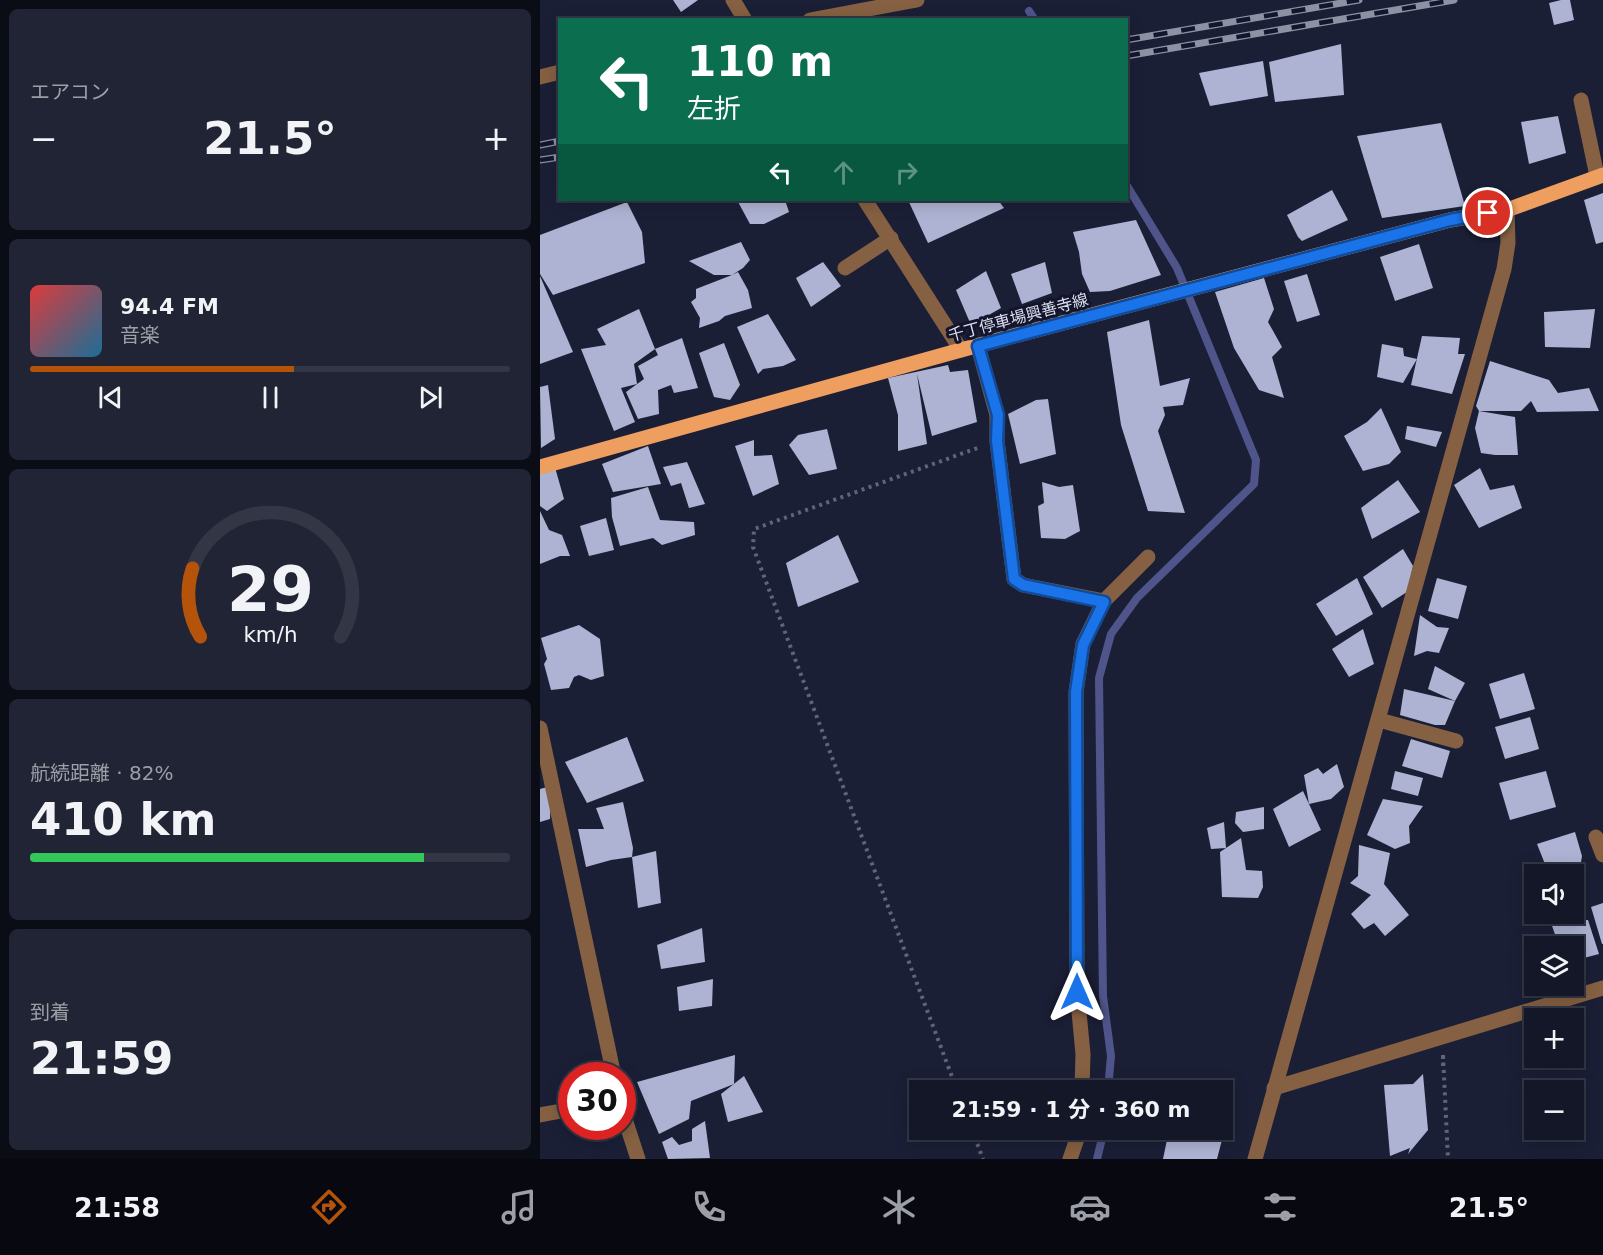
<!DOCTYPE html>
<html lang="ja">
<meta charset="utf-8">
<style>
:root{--surface:#141728;--page:#212434;--text:#f1f3f6;--muted:#9d9fa8;--line:#333645;--accent:#b45309}
body{margin:0;font-family:"DejaVu Sans","Noto Sans JP",sans-serif;background:var(--page);color:var(--text);height:100vh;display:flex;flex-direction:column;font-size:22px;white-space:nowrap}
*{box-sizing:border-box;margin:0}
p{font-size:20px;color:var(--muted)}
.icon{flex:none;width:33px;height:33px;fill:none;stroke:currentColor;stroke-width:2;stroke-linecap:round;stroke-linejoin:round}
.map{position:relative;flex:1;overflow:hidden}
.panel{display:flex;flex-direction:column;gap:9px;padding:9px;background:#0b0d16;width:540px}
.panel>*{flex:none}
.top-card{position:absolute;left:18px;top:18px;width:570px;height:183px;border-radius:0px;box-shadow:0 3px 15px #0003,0 0 0 2px var(--line);background:#0b6e4f;color:#fff;overflow:hidden}
.controls{position:absolute;left:984px;top:864px;display:grid;gap:12px}
.controls a{display:grid;place-items:center;width:60px;height:60px;border-radius:0px;background:var(--surface);box-shadow:0 3px 15px #0003,0 0 0 2px var(--line);font-size:30px}
.speed{position:absolute;left:18px;top:1062px;display:flex;gap:12px;font-size:30px;font-weight:700;text-align:center}
.speed>*{display:grid;place-content:center;width:78px;height:78px;border-radius:50%;background:var(--surface);box-shadow:0 3px 15px #0003,0 0 0 2px var(--line);line-height:1}
.speed .limit{border:9px solid #d22;background:#fff;color:#111}
.pin{position:absolute;display:grid;place-items:center;width:51px;height:51px;color:#fff;margin:-26px;border:3px solid #fff;border-radius:50%;box-shadow:0 2px 6px #0007}
.me{position:absolute;width:66px;margin:-33px;rotate:0deg;stroke-linejoin:round;filter:drop-shadow(0 0 4px #0008)}
.turn{display:flex;align-items:center;gap:21px;height:126px;padding:0 30px;font-size:27px}
.turn .icon{width:78px;height:78px;stroke-width:2.5}
.turn b{display:block;font-size:42px;line-height:51px}
.lanes{display:flex;align-items:center;height:57px;padding:0 30px;background:#0003;justify-content:center;gap:30px;direction:ltr}
.lanes .off{opacity:.35}
.big{font-size:45px;font-weight:700;line-height:1.1}
.panel .card{flex:1;display:flex;flex-direction:column;justify-content:center;gap:9px;min-width:0;padding:0 21px;border-radius:9px;background:var(--page)}
.panel .dial{align-items:center;gap:0}
.dial svg{height:156px;overflow:visible;fill:none;stroke:var(--line);stroke-width:7;stroke-linecap:round;text-anchor:middle}
.dial text{fill:var(--text);stroke:none}
.song{display:flex;align-items:center;gap:18px}
.cover{width:72px;height:72px;border-radius:9px;background:linear-gradient(135deg,hsl(0 70% 55%),hsl(200 70% 35%))}
.played{height:6px;border-radius:3px;background:linear-gradient(90deg,var(--accent) 55%,var(--line) 55%)}
.keys{display:flex;justify-content:space-around;direction:ltr}
.heat{display:flex;justify-content:space-between;align-items:center;font-size:33px;direction:ltr}
.charge{height:9px;border-radius:4px;background:linear-gradient(90deg,#34c759 82%,var(--line) 0)}
.trip{position:absolute;left:369px;top:1080px;width:324px;height:60px;border-radius:0px;background:var(--surface);box-shadow:0 3px 15px #0003,0 0 0 2px var(--line);font-weight:700;line-height:60px;text-align:center}
.menu{display:flex;height:96px;justify-content:space-around;align-items:center;background:#080910;color:var(--muted)}
.menu .icon{width:42px;height:42px}
.menu .on{color:var(--accent)}
.menu b{font-size:27px;color:var(--text)}
main{display:flex;flex:1;min-height:0}
.map>svg:first-child{display:block}
.lines{fill:none;stroke-linecap:round;stroke-linejoin:round}
.stream{stroke:#4f558b;stroke-width:8}
.building{fill:#aeb3d3}
.path{stroke:#606478;stroke-width:4;stroke-dasharray:3 4.5;stroke-linecap:butt}
.minor{stroke:#866042;stroke-width:15}
.major{stroke:#ee9e5e;stroke-width:15}
.rail-casing{stroke:#8e91a4;stroke-width:7}
.rail{stroke:#13152c;stroke-width:4.5;stroke-dasharray:14;stroke-linecap:butt}
.route-casing{stroke:#114b97;stroke-width:15}
.route{stroke:#1a73e8;stroke-width:10}
.labels{text-anchor:middle;stroke-width:6;stroke-linejoin:round;paint-order:stroke}
.street-label{font-size:16px;fill:#dbdeee;stroke:#13152c}
</style>
<main>
<section class="panel">
<div class="card"><p>エアコン</p>
<div class="heat"><a>−</a><b class="big">21.5°</b><a>+</a></div>
</div>
<div class="card">
<div class="song"><i class="cover"></i><div><b>94.4 FM</b><p>音楽</p></div></div>
<div class="played"></div>
<div class="keys"><svg class="icon" aria-label="previous" viewBox="0 0 24 24"><path d="M18 5L8 12l10 7zM5 5v14"/></svg><svg class="icon" aria-label="pause" viewBox="0 0 24 24"><path d="M8 5v14M16 5v14"/></svg><svg class="icon" aria-label="next" viewBox="0 0 24 24"><path d="M6 5l10 7-10 7zM19 5v14"/></svg></div>
</div>
<div class="card dial"><svg viewBox="0 0 100 80">
<path d="M14 69A42 42 0 1 1 86 69"/>
<path d="M14 69A42 42 0 0 1 10 34" stroke="#b45309"/>
<text x="50" y="56" font-size="32" font-weight="700">29</text>
<text x="50" y="72" font-size="11">km/h</text>
</svg></div>
<div class="card"><p>航続距離 · 82%</p><b class="big">410 km</b><div class="charge"></div></div>
<div class="card"><p>到着</p><b class="big">21:59</b></div>
</section>
<div class="map">
<svg width="1063" height="1159" viewBox="0 0 1063 1159">
<rect width="100%" height="100%" fill="#1b1f36"/>
<g class="lines">
<g class="stream">
<polyline points="489,11 495,20"/>
<polyline points="568,1090 571,1056 563,996 559,678 571,634 597,598 714,484 716,460 637,268 586,184"/>
<polyline points="557,1159 564,1130"/>
</g>
</g>
<g class="building">
<polygon points="133,0 158,0 141,12"/>
<polygon points="1021,0 1030,0 1034,20 1014,25 1009,3"/>
<polygon points="801,44 804,95 735,102 729,62"/>
<polygon points="723,61 728,96 670,106 659,73"/>
<polygon points="1018,116 1026,153 989,164 981,122"/>
<polygon points="901,123 925,206 842,218 817,136"/>
<polygon points="792,190 808,220 762,241 758,237 747,215"/>
<polygon points="1063,193 1063,242 1056,244 1044,200"/>
<polygon points="197,200 245,200 249,212 224,224 210,224"/>
<polygon points="368,200 458,200 464,208 388,243"/>
<polygon points="87,202 102,232 105,263 13,295 0,274 0,235"/>
<polygon points="596,220 621,275 570,291 550,292 542,274 539,252 533,232"/>
<polygon points="201,242 210,260 203,268 192,275 198,272 208,290 212,308 185,316 179,321 159,328 160,318 151,302 156,298 156,289 192,275 174,275 149,261"/>
<polygon points="879,244 893,288 855,301 840,257"/>
<polygon points="283,262 301,286 271,307 256,278"/>
<polygon points="505,262 512,293 482,304 471,274"/>
<polygon points="446,271 461,308 431,325 416,290"/>
<polygon points="767,274 780,315 757,322 744,281"/>
<polygon points="0,276 33,352 0,364"/>
<polygon points="724,278 734,309 728,322 742,347 732,357 744,398 719,390 694,348 675,292"/>
<polygon points="99,309 115,349 94,364 97,384 81,388 95,422 74,431 41,349 66,345 57,329"/>
<polygon points="1055,309 1050,348 1005,347 1004,312"/>
<polygon points="228,314 256,360 243,366 223,369 218,374 197,327"/>
<polygon points="609,320 620,386 650,378 643,405 623,407 625,415 618,431 645,513 608,511 581,425 567,332"/>
<polygon points="882,336 920,338 918,354 925,354 912,394 871,385"/>
<polygon points="142,338 158,388 134,393 131,385 118,390 119,414 98,419 86,392 104,379 98,366 118,355 115,349"/>
<polygon points="184,343 200,385 190,400 174,397 159,353"/>
<polygon points="842,344 863,348 864,356 877,359 863,383 837,377"/>
<polygon points="950,361 1009,380 1018,393 1049,388 1059,411 997,412 991,401 981,411 939,411 936,406"/>
<polygon points="408,365 410,372 428,370 437,422 392,436 377,374 387,444 358,451 358,415 348,378"/>
<polygon points="8,385 15,439 1,448 0,387"/>
<polygon points="508,399 516,454 480,464 468,414 496,400"/>
<polygon points="841,408 861,452 849,464 823,471 804,436 827,422"/>
<polygon points="939,411 975,417 978,455 955,455 941,453 935,428"/>
<polygon points="867,426 902,432 896,447 865,439"/>
<polygon points="287,429 297,469 269,475 249,445 258,435"/>
<polygon points="214,440 214,456 232,455 239,484 213,496 195,446"/>
<polygon points="108,446 121,484 73,492 62,464"/>
<polygon points="147,462 165,504 149,508 141,483 131,486 123,467"/>
<polygon points="14,464 24,499 7,511 0,506 0,467"/>
<polygon points="940,468 950,490 974,485 982,508 939,528 914,485"/>
<polygon points="858,480 880,512 832,539 821,508"/>
<polygon points="502,482 519,487 533,485 540,531 525,539 501,538 498,506 504,503"/>
<polygon points="108,487 120,520 154,522 155,535 122,545 113,538 80,546 72,517 71,498"/>
<polygon points="0,511 9,530 22,535 30,556 20,556 0,564"/>
<polygon points="66,518 74,550 49,556 40,526"/>
<polygon points="298,535 319,582 258,607 246,563"/>
<polygon points="863,549 873,566 867,592 842,608 823,577"/>
<polygon points="817,578 833,614 796,636 776,604"/>
<polygon points="897,578 927,586 918,619 888,611"/>
<polygon points="880,615 897,627 909,628 899,653 887,651 874,656"/>
<polygon points="39,625 60,639 64,676 51,680 39,675 34,677 29,688 11,690 4,664 7,659 1,638"/>
<polygon points="823,629 834,664 809,677 792,649"/>
<polygon points="895,666 925,683 915,701 888,689"/>
<polygon points="984,673 995,709 960,719 949,684"/>
<polygon points="864,689 915,701 905,725 895,725 860,715"/>
<polygon points="990,717 999,749 965,759 955,727"/>
<polygon points="87,737 104,781 47,803 25,762"/>
<polygon points="871,739 910,751 902,778 862,766"/>
<polygon points="797,764 804,787 791,799 769,804 764,775 778,768 783,774"/>
<polygon points="855,771 883,778 878,796 851,789"/>
<polygon points="1006,771 1016,807 970,820 959,783"/>
<polygon points="11,786 10,819 0,822 0,789"/>
<polygon points="763,791 781,830 749,847 733,809"/>
<polygon points="843,799 883,806 869,826 870,843 855,849 827,835"/>
<polygon points="83,802 93,848 92,857 71,860 46,867 38,829 64,829 56,808"/>
<polygon points="724,807 724,829 703,832 695,823 696,812"/>
<polygon points="684,822 686,848 671,849 667,828"/>
<polygon points="1035,832 1042,856 1037,886 1034,887 1034,874 997,874 1005,864 997,844"/>
<polygon points="701,838 706,870 722,871 723,887 718,898 682,897 680,852"/>
<polygon points="819,845 850,853 844,884 869,915 845,936 834,923 824,929 811,914 831,895 810,883 818,876"/>
<polygon points="116,851 121,903 98,908 92,857"/>
<polygon points="1063,903 1063,944 1062,944 1051,907"/>
<polygon points="1030,914 1035,920 1048,920 1059,954 1040,959 1044,972 1034,976 1034,946 1019,946 1010,920"/>
<polygon points="162,928 165,962 121,969 117,945"/>
<polygon points="173,979 172,1006 139,1011 137,987"/>
<polygon points="195,1055 194,1084 151,1101 149,1119 119,1134 97,1082"/>
<polygon points="883,1074 888,1130 868,1154 870,1148 850,1156 844,1085 873,1084"/>
<polygon points="204,1076 223,1112 188,1122 181,1094"/>
<polygon points="165,1121 170,1158 128,1159 122,1142 132,1137 139,1145 152,1141 152,1129"/>
<polygon points="632,1130 679,1130 683,1136 677,1159 623,1159 628,1135"/>
</g>
<g class="lines">
<g class="path">
<polyline points="903,1055 908,1159"/>
<polyline points="903,1056 903,1066"/>
<polyline points="417,1090 213,547 214,529 440,447"/>
<polyline points="432,1130 443,1159"/>
</g>
<g class="minor">
<polyline points="193,0 205,20"/>
<polyline points="270,20 377,0"/>
<polyline points="0,77 20,72"/>
<polyline points="1041,100 1057,176"/>
<polyline points="325,200 421,350"/>
<polyline points="305,268 351,238"/>
<polyline points="438,346 457,415 457,441 474,579 483,585 564,601"/>
<polyline points="839,720 916,741"/>
<polyline points="0,728 74,1076"/>
<polyline points="1056,837 1063,855"/>
<polyline points="734,1088 1063,988"/>
<polyline points="542,1090 543,1054 537,991 536,692 543,644 564,601 608,557"/>
<polyline points="82,1110 98,1159"/>
<polyline points="0,1115 32,1109"/>
<polyline points="530,1159 540,1130"/>
<polyline points="715,1159 964,269 968,243 967,210"/>
</g>
<polyline class="major" points="0,467 421,350 910,220 967,210 1063,175"/>
<defs>
<g id="rail">
<polyline points="586,40 819,0"/>
<polyline points="586,56 914,0"/>
<polyline points="0,145 20,141"/>
<polyline points="0,160 20,157"/>
</g>
</defs>
<use href="#rail" class="rail-casing"/>
<use href="#rail" class="rail"/>
</g>
<g class="lines">
<defs>
<polyline id="route" points="537,992 536,692 543,645 564,602 483,585 474,579 457,441 458,415 438,346 910,220 948,213"/>
</defs>
<use href="#route" class="route-casing"/>
<use href="#route" class="route"/>
</g>
<g class="labels">
<g class="street-label">
<text transform="translate(478 317) rotate(-15)" y="6">千丁停車場興善寺線</text>
</g>
</g>
</svg>
<div class="controls">
<a><svg class="icon" aria-label="sound" viewBox="0 0 24 24"><path d="M4 9h4l5-4v14l-5-4H4zM17 9q2 3 0 6"/></svg></a>
<a><svg class="icon" aria-label="layers" viewBox="0 0 24 24"><path d="M12 4l9 5-9 5-9-5zM3 14l9 5 9-5"/></svg></a>
<a>+</a>
<a>−</a>
</div>
<div class="speed"><div class="limit">30</div></div>
<div class="pin" style="left:948px;top:213px;background:#d93025"><svg class="icon" aria-label="arrive" viewBox="0 0 24 24"><path d="M6 21V4h12l-3 4 3 4H6"/></svg></div>
<svg class="me" style="left:537px;top:992px" viewBox="-20 -20 40 40"><path d="M0-17L14 15 0 8-14 15z" fill="#1a73e8" stroke="#fff" stroke-width="4"/></svg>
<div class="trip">21:59 · 1 分 · 360 m</div>
<div class="top-card">
<div class="turn"><svg class="icon" aria-label="left" viewBox="0 0 24 24"><path d="M17 20v-9H6M10 6l-5 5 5 5"/></svg><div><b>110 m</b>左折</div></div>
<div class="lanes"><svg class="icon" aria-label="left" viewBox="0 0 24 24"><path d="M17 20v-9H6M10 6l-5 5 5 5"/></svg><svg class="icon off" aria-label="ahead" viewBox="0 0 24 24"><path d="M12 20V5M6 11l6-6 6 6"/></svg><svg class="icon off" aria-label="right" viewBox="0 0 24 24"><path d="M7 20v-9h11M14 6l5 5-5 5"/></svg></div>
</div>
</div>
</main>
<nav class="menu">
<b>21:58</b>
<svg class="icon on" aria-label="directions" viewBox="0 0 24 24"><path d="M12 3l9 9-9 9-9-9zM9 14v-3h6M13 9l2 2-2 2"/></svg>
<svg class="icon" aria-label="music" viewBox="0 0 24 24"><path d="M9 18V5l10-2v13"/><circle cx="6" cy="18" r="3"/><circle cx="16" cy="16" r="3"/></svg>
<svg class="icon" aria-label="phone" viewBox="0 0 24 24"><path d="M5 4h4l2 5-3 2q2 4 5 5l2-3 5 2v4C11 20 4 13 5 4z"/></svg>
<svg class="icon" aria-label="climate" viewBox="0 0 24 24"><path d="M12 3v18M4 7l16 10M4 17L20 7"/></svg>
<svg class="icon" aria-label="car" viewBox="0 0 24 24"><path d="M5 17H2v-5l4-1 3-4h7l3 4 3 1v5h-3M9 17h6M6 11h13"/><circle cx="7" cy="17" r="2"/><circle cx="17" cy="17" r="2"/></svg>
<svg class="icon" aria-label="filters" viewBox="0 0 24 24"><path d="M4 7h16M4 17h16"/><circle cx="9" cy="7" r="2"/><circle cx="15" cy="17" r="2"/></svg>
<b>21.5°</b>
</nav>
